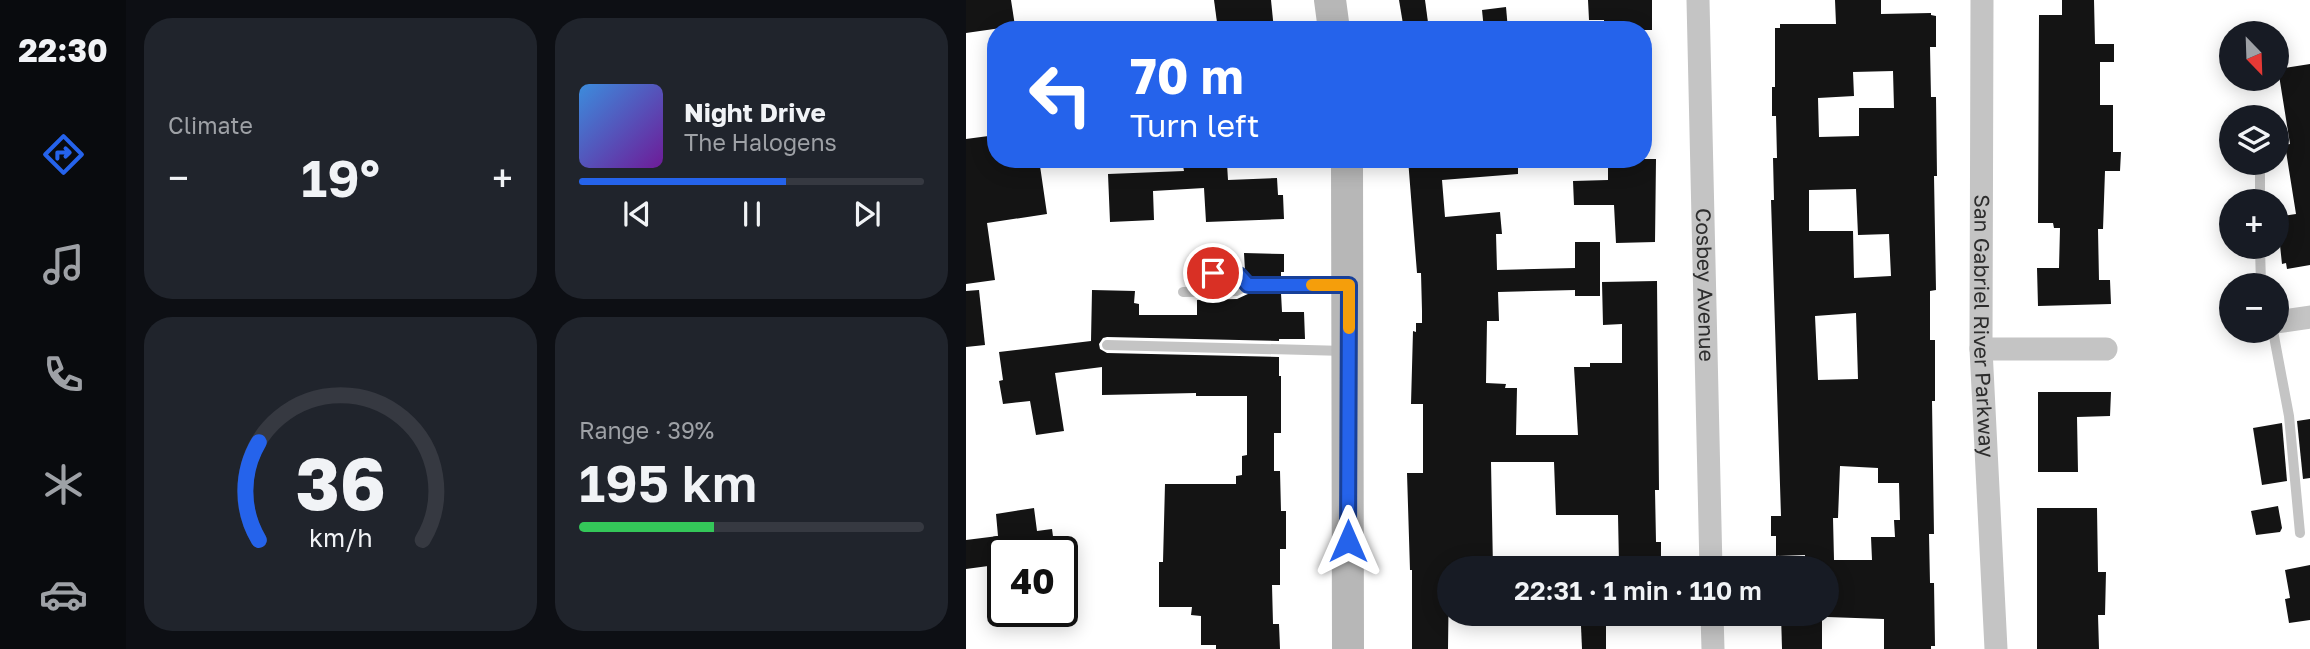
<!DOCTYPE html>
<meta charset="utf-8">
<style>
:root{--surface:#171b24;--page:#20242c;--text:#f1f3f6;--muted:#9ea1a6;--line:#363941;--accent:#2563eb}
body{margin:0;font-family:"Golos Text",sans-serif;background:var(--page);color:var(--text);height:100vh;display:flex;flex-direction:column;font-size:26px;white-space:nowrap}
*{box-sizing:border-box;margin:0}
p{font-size:23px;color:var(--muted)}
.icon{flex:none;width:38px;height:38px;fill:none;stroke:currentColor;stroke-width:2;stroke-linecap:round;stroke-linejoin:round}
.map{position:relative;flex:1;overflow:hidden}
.side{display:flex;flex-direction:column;gap:18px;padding:18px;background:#0d0f14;width:840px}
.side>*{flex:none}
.banner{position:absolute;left:21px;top:21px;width:665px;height:147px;border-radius:28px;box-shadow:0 4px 18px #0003;background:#2563eb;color:#fff;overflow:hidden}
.needle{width:46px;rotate:157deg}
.buttons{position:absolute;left:1253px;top:21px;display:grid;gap:14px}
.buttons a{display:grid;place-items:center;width:70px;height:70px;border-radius:50%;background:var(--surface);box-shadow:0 4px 18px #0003;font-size:35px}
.speed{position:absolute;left:21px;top:536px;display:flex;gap:14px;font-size:35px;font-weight:700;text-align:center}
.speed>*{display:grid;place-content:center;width:91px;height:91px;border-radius:50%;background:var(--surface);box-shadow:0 4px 18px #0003;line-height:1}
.speed .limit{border:4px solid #111;border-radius:10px;background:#fff;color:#111}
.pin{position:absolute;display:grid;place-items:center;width:60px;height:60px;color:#fff;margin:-30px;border:4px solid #fff;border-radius:50%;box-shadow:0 2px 7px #0007}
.me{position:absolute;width:77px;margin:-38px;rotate:0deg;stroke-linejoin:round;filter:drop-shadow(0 0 5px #0008)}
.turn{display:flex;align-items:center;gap:24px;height:147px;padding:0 28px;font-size:32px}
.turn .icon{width:91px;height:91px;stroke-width:2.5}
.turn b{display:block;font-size:49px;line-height:60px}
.big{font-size:52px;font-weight:600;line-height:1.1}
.side .card{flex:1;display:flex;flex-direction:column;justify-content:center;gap:10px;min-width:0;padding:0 24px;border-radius:28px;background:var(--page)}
.side .dial{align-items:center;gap:0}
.dial svg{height:182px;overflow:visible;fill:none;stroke:var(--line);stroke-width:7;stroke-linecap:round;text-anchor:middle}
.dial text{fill:var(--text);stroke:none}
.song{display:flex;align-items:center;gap:21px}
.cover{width:84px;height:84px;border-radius:10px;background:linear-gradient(135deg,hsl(210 70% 55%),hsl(280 70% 35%))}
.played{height:7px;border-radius:4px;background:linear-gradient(90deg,var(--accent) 60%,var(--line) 60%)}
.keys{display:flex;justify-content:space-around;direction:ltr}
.heat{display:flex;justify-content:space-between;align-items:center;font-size:38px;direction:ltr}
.charge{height:10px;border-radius:5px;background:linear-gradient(90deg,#34c759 39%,var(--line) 0)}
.side .tiles{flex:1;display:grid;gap:18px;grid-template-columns:repeat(2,1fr)}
.trip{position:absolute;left:471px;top:556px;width:402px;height:70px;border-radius:35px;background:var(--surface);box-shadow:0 4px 18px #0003;font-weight:600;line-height:70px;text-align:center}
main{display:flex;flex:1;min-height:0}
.tabs{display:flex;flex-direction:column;width:126px;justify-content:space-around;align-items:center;background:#090b0e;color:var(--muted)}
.tabs .icon{width:49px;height:49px}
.tabs .selected{color:var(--accent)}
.tabs b{font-size:32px;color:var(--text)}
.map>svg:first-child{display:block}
.building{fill:#141414;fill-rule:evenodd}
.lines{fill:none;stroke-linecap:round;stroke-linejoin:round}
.lane{stroke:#c4c4c4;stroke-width:10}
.street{stroke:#c4c4c4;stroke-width:23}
.secondary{stroke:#b7b7b7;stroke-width:32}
.route-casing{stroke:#184099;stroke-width:18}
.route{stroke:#2563eb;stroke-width:12}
.slow{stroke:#f59e0b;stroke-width:12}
.labels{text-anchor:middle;stroke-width:7;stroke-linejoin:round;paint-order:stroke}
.street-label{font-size:21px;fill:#2d2d2d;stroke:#fff}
</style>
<main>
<nav class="tabs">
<b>22:30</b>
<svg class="icon selected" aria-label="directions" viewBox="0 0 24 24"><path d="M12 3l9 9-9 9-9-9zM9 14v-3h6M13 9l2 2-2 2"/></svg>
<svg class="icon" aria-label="music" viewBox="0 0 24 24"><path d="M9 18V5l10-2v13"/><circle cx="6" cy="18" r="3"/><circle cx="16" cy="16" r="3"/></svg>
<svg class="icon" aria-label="phone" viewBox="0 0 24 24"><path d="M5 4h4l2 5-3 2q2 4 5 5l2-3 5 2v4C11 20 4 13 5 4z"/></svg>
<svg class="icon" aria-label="climate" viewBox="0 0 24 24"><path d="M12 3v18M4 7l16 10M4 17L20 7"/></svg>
<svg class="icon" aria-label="car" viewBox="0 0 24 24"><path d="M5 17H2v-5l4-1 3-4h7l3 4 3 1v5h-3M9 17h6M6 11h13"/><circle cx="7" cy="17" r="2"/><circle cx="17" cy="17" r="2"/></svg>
</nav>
<section class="side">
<div class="tiles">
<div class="card"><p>Climate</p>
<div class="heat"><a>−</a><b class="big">19°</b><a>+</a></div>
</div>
<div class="card">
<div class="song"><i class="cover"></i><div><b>Night Drive</b><p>The Halogens</p></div></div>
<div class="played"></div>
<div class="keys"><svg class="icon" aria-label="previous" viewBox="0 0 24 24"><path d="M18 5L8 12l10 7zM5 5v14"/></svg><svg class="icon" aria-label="pause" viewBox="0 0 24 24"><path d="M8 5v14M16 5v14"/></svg><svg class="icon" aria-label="next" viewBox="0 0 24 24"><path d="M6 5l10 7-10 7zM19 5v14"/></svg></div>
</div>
<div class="card dial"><svg viewBox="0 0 100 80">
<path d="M14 69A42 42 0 1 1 86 69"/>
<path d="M14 69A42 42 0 0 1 14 26" stroke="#2563eb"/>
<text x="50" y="56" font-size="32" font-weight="700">36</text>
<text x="50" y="72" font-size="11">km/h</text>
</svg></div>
<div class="card"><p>Range · 39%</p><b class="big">195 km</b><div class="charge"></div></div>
</div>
</section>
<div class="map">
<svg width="1344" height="649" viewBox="0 0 1344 649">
<rect width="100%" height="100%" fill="#fff"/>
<g class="building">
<polygon points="0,0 45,0 49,26 0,33"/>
<polygon points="248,0 305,0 308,30 252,30"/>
<polygon points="433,0 459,0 463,30 438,30"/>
<polygon points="622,0 686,0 686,30 638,30 638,20 623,20"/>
<path d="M 869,0 L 915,0 L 915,14 L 965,13 L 965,15 L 970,16 L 970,47 L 964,47 L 965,97 L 970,97 L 971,176 L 968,176 L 970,290 L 964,291 L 964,340 L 969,340 L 969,401 L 966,401 L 968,534 L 963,534 L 964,583 L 968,583 L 969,646 L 965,646 L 965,649 L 918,649 L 918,619 L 861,617 L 861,569 L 839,569 L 839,555 L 810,556 L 810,536 L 805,536 L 805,516 L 815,516 L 805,200 L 808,200 L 807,158 L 811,158 L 810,116 L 806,116 L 806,87 L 809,87 L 809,28 L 814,28 L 814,24 L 870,24 ZM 927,71 L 928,108 L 893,108 L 893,136 L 853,137 L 852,98 L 888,96 L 887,72 ZM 890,189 L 892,235 L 923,234 L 925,276 L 888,278 L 887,231 L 843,231 L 843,190 ZM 890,313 L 892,379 L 852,380 L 849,316 ZM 874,466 L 912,468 L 912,483 L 933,483 L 934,520 L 928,520 L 929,537 L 905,537 L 906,560 L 868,560 L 867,518 L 872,518 Z"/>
<polygon points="1096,0 1128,0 1129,44 1148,44 1148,62 1134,62 1134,105 1147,105 1147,152 1155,152 1154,171 1139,171 1137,229 1132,229 1133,280 1144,280 1145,304 1072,306 1071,268 1093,268 1094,228 1088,228 1087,223 1072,223 1073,15 1096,15"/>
<polygon points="540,7 542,30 518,30 516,10"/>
<polygon points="1344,64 1344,265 1321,269 1320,263 1316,264 1311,217 1330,214 1319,145 1324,144 1312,69"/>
<polygon points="30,135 30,159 73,159 81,214 21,223 29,280 0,284 0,139"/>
<polygon points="442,159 552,159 552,174 476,180 479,217 534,212 536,234 530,234 531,270 609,268 609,242 634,242 634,296 609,296 609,290 532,292 533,321 521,321 520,383 540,384 539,388 551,388 550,435 612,435 608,367 624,367 624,363 656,363 656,324 637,325 636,282 691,281 693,490 689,490 690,542 695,542 695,563 653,564 652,515 590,515 588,462 525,462 527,569 483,569 482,649 446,649 446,570 444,570 441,473 457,473 457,404 445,404 447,331 450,332 450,323 456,323 456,311 455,273 451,273"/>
<polygon points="642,159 690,159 689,242 650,243 648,205 608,205 607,181 642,180"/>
<polygon points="261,164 262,180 311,178 312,195 317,195 318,219 240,222 238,188 187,191 188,220 144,222 142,174 218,171 217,166"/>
<polygon points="278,253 318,254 318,272 315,272 315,277 285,277 279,271"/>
<polygon points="13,290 19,345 0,347 0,291"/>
<polygon points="126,290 169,291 168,303 173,304 173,315 231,315 231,300 271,299 284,293 315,293 316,312 338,312 339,339 313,339 313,341 141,337 137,338 133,344 134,349 141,353 313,357 313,376 315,376 315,433 308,433 308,471 314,471 315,511 320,511 320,549 314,549 314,585 306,585 307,624 313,624 314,649 250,649 250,645 235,645 235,616 225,615 226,607 193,607 193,562 197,562 199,484 270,484 270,476 276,475 276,456 281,455 281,396 230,396 230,393 136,395 136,367 89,373 98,431 70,435 64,401 37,404 33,381 37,380 33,352 125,341"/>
<polygon points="1072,392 1145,392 1144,416 1111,417 1112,472 1072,472"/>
<polygon points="1344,419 1344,478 1337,479 1331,421"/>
<polygon points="1316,423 1321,481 1296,485 1287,428"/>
<polygon points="1312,506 1316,528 1314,532 1290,535 1285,511"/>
<polygon points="68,508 71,531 86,529 89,551 37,551 37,564 0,569 0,540 32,536 30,514"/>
<polygon points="1071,508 1131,508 1132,572 1140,572 1139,615 1132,615 1133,649 1071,649"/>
<polygon points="1344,565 1344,620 1323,623 1319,599 1324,598 1319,570"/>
<polygon points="815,614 856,614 856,649 816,649"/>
<polygon points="640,625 640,649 616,649 615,626"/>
</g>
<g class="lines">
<g class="lane">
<polyline points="1294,163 1294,201"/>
<polyline points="1294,247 1295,285"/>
<polyline points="247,273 273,276 282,285"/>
<polyline points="217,292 270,291 282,285 380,285"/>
<polyline points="1307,331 1323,416 1334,533"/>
<polyline points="141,345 379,351"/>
</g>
<g class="street">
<path id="s1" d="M 732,0 L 745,569"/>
<path id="s2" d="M 1016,0 L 1015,349 L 1030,649"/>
<polyline points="1311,322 1344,317"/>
<polyline points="1015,349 1140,349"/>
<polyline points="746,614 747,649"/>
</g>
<g class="secondary">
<polyline points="364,0 368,30"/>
<polyline points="381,159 382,649"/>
</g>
</g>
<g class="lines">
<defs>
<polyline id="route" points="247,273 273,275 282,285 383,285 382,541"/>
</defs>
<use href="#route" class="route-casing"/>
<use href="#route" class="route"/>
<polyline class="slow" points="346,285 383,285 383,328"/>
</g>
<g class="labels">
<g class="street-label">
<text dy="7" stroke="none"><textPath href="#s1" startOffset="285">Cosbey Avenue</textPath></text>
<text dy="7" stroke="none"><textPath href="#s2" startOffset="326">San Gabriel River Parkway</textPath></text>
</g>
</g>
</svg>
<div class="buttons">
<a><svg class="needle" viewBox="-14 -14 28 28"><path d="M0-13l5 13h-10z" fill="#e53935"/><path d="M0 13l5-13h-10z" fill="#9ea1a6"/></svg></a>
<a><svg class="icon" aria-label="layers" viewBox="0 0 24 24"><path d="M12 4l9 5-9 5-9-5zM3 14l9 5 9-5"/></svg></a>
<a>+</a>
<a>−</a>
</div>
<div class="speed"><div class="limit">40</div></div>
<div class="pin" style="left:247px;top:273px;background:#d93025"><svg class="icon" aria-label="arrive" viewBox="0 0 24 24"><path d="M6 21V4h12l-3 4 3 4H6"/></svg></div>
<svg class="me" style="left:382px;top:541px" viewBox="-20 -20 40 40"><path d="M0-17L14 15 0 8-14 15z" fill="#2563eb" stroke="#fff" stroke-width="4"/></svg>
<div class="trip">22:31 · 1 min · 110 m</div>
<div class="banner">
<div class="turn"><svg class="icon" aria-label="left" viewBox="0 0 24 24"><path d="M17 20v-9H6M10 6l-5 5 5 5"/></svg><div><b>70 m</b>Turn left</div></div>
</div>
</div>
</main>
